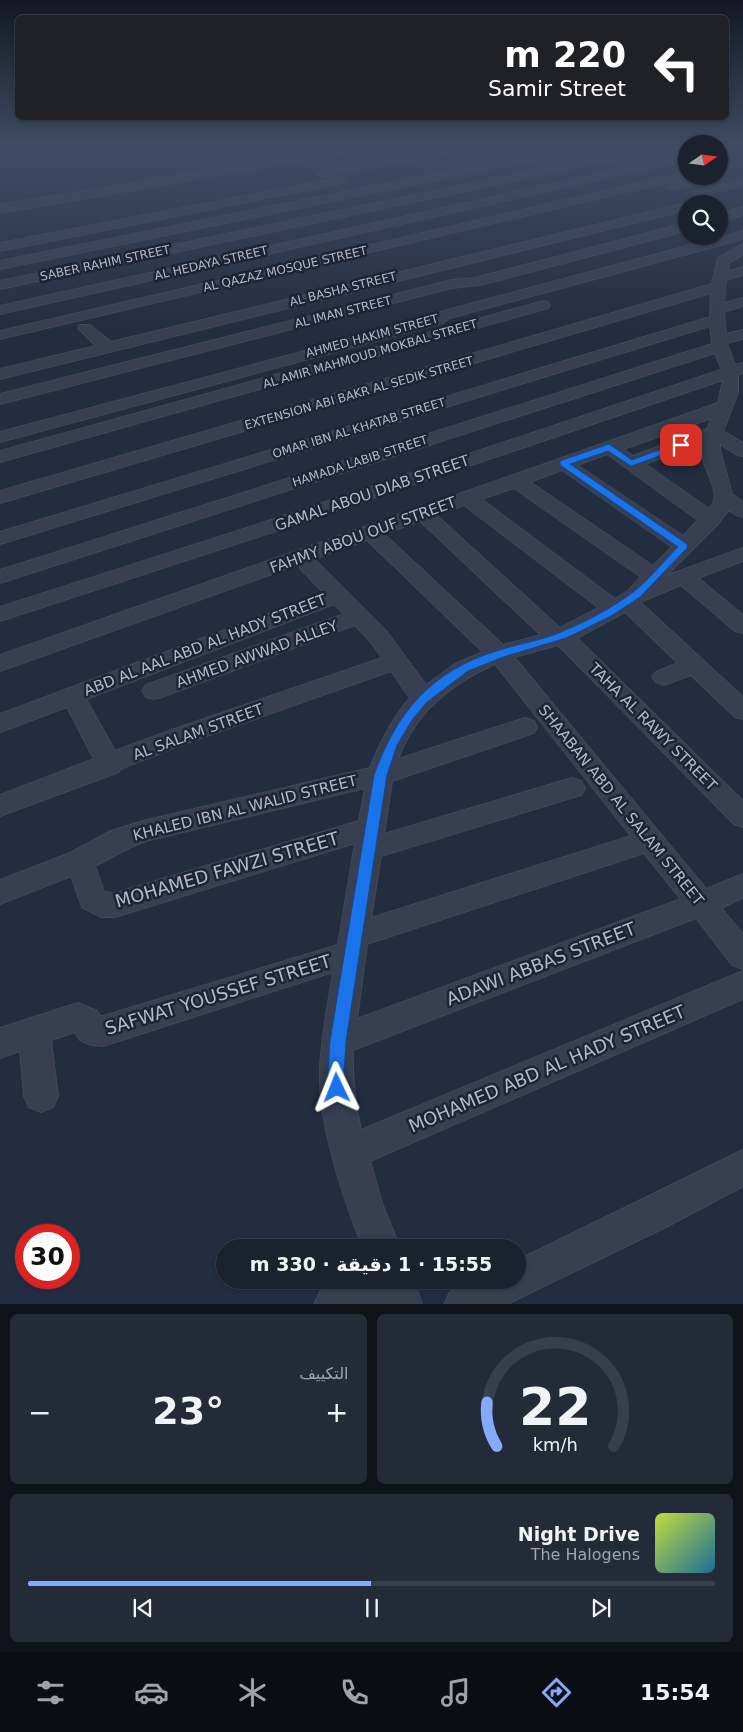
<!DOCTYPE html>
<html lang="ar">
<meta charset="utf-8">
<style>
:root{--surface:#1a2230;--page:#232a38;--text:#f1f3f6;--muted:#9fa4ab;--line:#383f4c;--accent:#84aaff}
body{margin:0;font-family:"DejaVu Sans","Noto Naskh Arabic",sans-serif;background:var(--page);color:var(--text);direction:rtl;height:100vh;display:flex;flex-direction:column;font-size:19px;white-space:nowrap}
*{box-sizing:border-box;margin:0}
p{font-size:16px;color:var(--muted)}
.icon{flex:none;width:28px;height:28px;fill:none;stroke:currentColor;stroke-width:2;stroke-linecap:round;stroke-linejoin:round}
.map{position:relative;height:1304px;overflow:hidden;direction:ltr}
.sheet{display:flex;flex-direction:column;gap:10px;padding:10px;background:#0e131a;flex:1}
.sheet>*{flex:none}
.guide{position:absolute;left:15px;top:15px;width:714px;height:105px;border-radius:8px;box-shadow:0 1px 4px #0004,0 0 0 1px var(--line);direction:rtl;background:#202124;color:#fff;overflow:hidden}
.needle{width:32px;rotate:76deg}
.buttons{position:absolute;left:678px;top:135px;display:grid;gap:10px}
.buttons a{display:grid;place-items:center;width:50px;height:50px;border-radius:50%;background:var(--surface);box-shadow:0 1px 4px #0004,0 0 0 1px var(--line);font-size:25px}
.speed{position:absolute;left:15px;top:1224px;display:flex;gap:10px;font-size:25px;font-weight:700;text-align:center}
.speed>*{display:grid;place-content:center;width:65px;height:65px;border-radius:50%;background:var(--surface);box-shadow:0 1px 4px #0004,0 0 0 1px var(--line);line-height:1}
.speed .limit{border:8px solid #d22;background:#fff;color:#111}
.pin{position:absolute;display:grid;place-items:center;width:42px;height:42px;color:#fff;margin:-21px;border-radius:10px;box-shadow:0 2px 8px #0006}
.me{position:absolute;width:55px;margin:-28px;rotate:358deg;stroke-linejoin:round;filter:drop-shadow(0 0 4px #0008)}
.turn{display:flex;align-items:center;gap:18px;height:105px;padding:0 20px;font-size:22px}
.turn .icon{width:65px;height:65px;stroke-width:2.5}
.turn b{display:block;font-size:35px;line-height:42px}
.big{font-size:38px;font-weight:600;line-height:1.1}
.sheet .card{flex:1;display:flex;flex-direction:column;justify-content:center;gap:8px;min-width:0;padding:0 18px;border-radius:8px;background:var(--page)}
.sheet .dial{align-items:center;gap:0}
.dial svg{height:130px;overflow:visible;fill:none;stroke:var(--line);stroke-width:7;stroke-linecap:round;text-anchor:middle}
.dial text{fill:var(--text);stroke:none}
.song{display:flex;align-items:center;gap:15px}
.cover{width:60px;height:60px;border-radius:8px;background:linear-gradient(135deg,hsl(70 70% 55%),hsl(200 70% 35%))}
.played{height:5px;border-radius:2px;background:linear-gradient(90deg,var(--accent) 50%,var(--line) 50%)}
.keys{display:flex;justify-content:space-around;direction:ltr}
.heat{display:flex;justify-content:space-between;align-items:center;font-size:28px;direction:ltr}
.sheet .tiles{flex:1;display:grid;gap:10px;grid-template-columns:1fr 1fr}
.card:last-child{grid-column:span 2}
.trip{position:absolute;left:216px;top:1239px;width:310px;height:50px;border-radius:25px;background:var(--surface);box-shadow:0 1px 4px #0004,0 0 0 1px var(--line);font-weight:600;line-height:50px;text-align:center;direction:rtl}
.menu{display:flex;height:80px;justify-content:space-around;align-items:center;background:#0a0e13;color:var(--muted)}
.menu .icon{width:35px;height:35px}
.menu .selected{color:var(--accent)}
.menu b{font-size:22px;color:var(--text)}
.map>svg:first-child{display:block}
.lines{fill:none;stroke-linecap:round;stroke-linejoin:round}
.minor-casing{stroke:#404859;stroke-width:2}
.minor{fill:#373f50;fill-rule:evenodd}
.route{fill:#1a73e8;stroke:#114b97}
.labels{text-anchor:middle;stroke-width:5;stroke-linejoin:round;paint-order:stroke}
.far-street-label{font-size:12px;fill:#b3bacb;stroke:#1c2435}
.street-label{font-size:15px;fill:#b3bacb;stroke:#1c2435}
.near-street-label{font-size:18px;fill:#b3bacb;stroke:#1c2435}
</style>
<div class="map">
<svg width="743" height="1305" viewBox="0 0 743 1305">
<rect width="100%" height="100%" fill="#232d40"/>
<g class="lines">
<defs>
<g id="minor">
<polygon points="335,149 357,149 352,152 0,213 0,205"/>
<polygon points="437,149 457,149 452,152 323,177 317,174 323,171"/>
<polygon points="559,149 578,149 573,152 0,269 0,261"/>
<polygon points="636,149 655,149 650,152 0,289 0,281"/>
<polygon points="719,149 728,149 719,153"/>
<polygon points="686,154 686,160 0,314 0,306"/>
<polygon points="743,159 743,165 719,171 719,165"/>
<polygon points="686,172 686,176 690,177 0,339 0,331"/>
<path d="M 719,175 L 721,177 L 719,179 L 715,180 L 672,190 L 666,187 C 675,179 706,176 719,176 Z"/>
<polygon points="343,177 347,178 349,180 347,182 0,251 0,243"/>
<polygon points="743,179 743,185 699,196 693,193 695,191"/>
<polygon points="686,203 686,210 0,379 0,369 96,346 78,328 80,325 90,325 111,342"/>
<polygon points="743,207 743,215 719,222 719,214"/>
<polygon points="686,223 686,231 480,285 452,288 0,404 0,394 452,280 475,278"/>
<polygon points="743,231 743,239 450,318 443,323 0,442 0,432 433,317 440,312"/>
<path d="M 743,244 L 743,254 L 729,263 L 728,271 L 743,267 L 743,275 L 726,280 L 724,303 L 743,298 L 743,306 L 724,312 L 726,334 L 743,330 L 743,339 L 727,343 L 735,365 L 743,363 L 743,373 L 738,375 L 738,393 L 723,431 L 743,443 L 743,456 L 737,455 L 720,444 L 720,450 L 732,494 L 743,502 L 743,517 L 736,515 L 729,510 L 718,524 L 666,576 L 743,548 L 743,561 L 698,578 L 743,615 L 743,633 L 735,631 L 681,585 L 640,602 L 743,697 L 743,719 L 735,717 L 691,675 L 664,685 L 656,682 L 652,677 L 656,672 L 678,663 L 625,612 L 577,638 L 743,801 L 743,827 L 734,824 L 558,645 L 514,657 L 706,889 L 743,874 L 743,898 L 721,908 L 743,934 L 743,969 L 732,965 L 696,918 L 353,1050 C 352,1077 355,1103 361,1130 L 743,971 L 743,999 L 370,1161 L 383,1206 L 400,1248 L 363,1248 C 343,1197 318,1125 320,1071 C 321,1038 328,1005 333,972 L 103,1046 L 91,1045 L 80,1040 L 75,1032 L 51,1040 L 58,1096 L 53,1107 L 41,1112 L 29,1107 L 24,1096 L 20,1051 L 0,1058 L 0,1028 L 78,1003 L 97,1011 L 100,1016 L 103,1016 L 338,945 L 355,843 L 115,917 L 101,917 L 82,907 L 71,876 L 0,904 L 0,880 L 70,853 L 111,831 L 143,821 L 370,768 C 380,742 392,719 410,698 L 391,671 L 184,744 L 120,769 L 119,772 L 0,816 L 0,795 L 94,759 L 67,707 L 0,732 L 0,714 L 324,593 L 297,565 L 0,671 L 0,655 L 718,403 L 723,380 L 273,532 L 0,621 L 0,607 L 259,524 L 721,370 L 721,368 L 715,353 L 0,583 L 0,570 L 712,344 L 710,326 L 0,544 L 0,532 L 710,317 L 711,293 L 0,503 L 0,491 L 712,284 L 718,258 ZM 712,418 L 707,429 L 633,456 L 623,449 ZM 703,442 C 702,448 702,453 703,459 C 706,474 723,495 709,509 L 645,464 ZM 607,454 L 698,520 L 683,536 L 577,465 ZM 562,470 L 672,547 L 653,566 L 530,482 ZM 514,488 L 641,577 L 629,590 L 615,599 L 481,499 ZM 464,505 L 599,608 L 560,628 L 436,515 ZM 420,521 L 541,635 L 503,645 L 384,534 ZM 367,540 L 483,652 L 455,664 L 426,685 L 387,632 L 314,559 ZM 334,604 L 344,614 L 146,685 L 142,691 L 146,697 L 154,699 L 162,697 L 355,625 L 371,642 L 382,658 L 166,732 L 115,751 L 86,699 ZM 495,664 L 631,836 L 371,918 L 381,856 L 581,795 L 585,788 L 581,781 L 572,778 L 384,834 L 392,781 L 534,733 L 537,727 L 534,721 L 525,718 L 398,759 C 414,714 451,683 495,664 ZM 365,788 L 359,821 L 115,893 L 104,892 L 95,866 L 131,847 L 146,841 ZM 644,853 L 681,899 L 357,1019 L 367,944 Z"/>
<polygon points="543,301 548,302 550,305 548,308 0,462 0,451"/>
<polygon points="743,1150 743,1186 666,1227 505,1305 444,1305 450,1292 473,1280 518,1280 518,1260"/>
<polygon points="344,1280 414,1280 422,1305 384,1305 383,1301 376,1305 314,1305 320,1292"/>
</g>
</defs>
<use href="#minor" class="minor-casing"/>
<use href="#minor" class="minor"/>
</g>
<linearGradient id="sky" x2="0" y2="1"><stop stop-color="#131923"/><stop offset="0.45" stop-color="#3f4c64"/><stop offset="1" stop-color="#3f4c64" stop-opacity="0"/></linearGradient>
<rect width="743" height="331" fill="url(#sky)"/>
<path class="route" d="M 681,442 L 686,445 L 684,447 L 631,466 L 608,451 L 570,464 L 687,544 L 687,548 L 640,597 L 611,616 L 566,638 L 503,657 L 468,671 L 427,702 L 412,720 L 397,745 L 387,775 L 346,1041 L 344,1072 L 345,1088 L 343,1094 L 337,1096 L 331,1094 L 328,1072 L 330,1041 L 374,775 C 397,712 431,671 497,651 C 517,644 539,641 559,633 C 583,623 611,609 632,593 C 649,580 663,562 678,547 L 560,465 L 560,461 L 609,444 L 632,460 Z"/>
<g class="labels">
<g class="far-street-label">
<text transform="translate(105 263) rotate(-12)" y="4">SABER RAHIM STREET</text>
<text transform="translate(211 263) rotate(-13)" y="4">AL HEDAYA STREET</text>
<text transform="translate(285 269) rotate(-13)" y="4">AL QAZAZ MOSQUE STREET</text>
<text transform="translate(343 289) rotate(-14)" y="4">AL BASHA STREET</text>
<text transform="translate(343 312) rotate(-14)" y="4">AL IMAN STREET</text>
<text transform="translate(372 336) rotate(-15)" y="4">AHMED HAKIM STREET</text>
<text transform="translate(370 354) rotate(-16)" y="4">AL AMIR MAHMOUD MOKBAL STREET</text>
<text transform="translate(359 393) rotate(-16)" y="4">EXTENSION ABI BAKR AL SEDIK STREET</text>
<text transform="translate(359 428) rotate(-17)" y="4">OMAR IBN AL KHATAB STREET</text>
<text transform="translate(360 461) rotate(-18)" y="4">HAMADA LABIB STREET</text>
</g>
<g class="street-label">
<text transform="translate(372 493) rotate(-19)" y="5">GAMAL ABOU DIAB STREET</text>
<text transform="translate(363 535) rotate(-20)" y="5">FAHMY ABOU OUF STREET</text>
<text transform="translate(205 645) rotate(-21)" y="5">ABD AL AAL ABD AL HADY STREET</text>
<text transform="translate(257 654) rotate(-20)" y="5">AHMED AWWAD ALLEY</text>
<text transform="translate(653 727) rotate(45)" y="5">TAHA AL RAWY STREET</text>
<text transform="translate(198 732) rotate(-20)" y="5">AL SALAM STREET</text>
<text transform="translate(621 805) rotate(51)" y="5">SHAABAN ABD AL SALAM STREET</text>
<text transform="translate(245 808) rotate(-14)" y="5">KHALED IBN AL WALID STREET</text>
</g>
<g class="near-street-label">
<text transform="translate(227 870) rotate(-16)" y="6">MOHAMED FAWZI STREET</text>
<text transform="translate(541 964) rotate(-21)" y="6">ADAWI ABBAS STREET</text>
<text transform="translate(218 995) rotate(-17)" y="6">SAFWAT YOUSSEF STREET</text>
<text transform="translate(547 1069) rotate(-23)" y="6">MOHAMED ABD AL HADY STREET</text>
</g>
</g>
</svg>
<div class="buttons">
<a><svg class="needle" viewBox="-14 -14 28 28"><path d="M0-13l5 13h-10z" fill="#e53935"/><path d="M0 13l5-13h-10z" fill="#9fa4ab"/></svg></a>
<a><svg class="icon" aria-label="search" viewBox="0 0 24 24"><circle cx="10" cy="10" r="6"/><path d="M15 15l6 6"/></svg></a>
</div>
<div class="speed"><div class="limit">30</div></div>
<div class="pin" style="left:681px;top:445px;background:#d93025"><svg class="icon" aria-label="arrive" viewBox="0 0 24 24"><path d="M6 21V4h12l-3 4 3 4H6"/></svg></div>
<svg class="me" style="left:337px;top:1088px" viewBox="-20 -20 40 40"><path d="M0-17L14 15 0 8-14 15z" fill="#1a73e8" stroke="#fff" stroke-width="4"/></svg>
<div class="trip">15:55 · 1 دقيقة · 330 m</div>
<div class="guide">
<div class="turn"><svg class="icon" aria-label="left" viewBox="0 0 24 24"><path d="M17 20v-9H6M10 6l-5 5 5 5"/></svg><div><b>220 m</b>Samir Street</div></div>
</div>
</div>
<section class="sheet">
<div class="tiles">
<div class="card dial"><svg viewBox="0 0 100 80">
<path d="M14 69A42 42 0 1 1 86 69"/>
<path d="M14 69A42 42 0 0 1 8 42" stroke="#84aaff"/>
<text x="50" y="56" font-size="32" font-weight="700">22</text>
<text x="50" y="72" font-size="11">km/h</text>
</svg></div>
<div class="card"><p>التكييف</p>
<div class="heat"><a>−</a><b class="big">23°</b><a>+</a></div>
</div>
<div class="card">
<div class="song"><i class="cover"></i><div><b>Night Drive</b><p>The Halogens</p></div></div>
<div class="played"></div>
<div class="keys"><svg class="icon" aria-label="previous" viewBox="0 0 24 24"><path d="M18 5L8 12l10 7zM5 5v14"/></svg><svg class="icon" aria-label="pause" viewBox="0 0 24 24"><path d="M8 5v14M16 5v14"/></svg><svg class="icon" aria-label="next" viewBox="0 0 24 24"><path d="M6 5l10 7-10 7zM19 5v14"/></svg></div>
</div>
</div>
</section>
<nav class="menu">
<b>15:54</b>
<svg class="icon selected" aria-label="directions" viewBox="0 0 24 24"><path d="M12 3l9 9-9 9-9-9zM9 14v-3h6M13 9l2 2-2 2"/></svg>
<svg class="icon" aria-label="music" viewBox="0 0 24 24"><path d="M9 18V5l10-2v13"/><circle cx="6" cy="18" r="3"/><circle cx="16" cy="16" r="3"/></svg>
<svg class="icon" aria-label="phone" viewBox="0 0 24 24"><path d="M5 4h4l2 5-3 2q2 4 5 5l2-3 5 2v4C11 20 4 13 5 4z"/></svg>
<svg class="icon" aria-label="climate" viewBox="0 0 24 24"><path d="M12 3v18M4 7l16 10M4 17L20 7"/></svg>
<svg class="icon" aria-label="car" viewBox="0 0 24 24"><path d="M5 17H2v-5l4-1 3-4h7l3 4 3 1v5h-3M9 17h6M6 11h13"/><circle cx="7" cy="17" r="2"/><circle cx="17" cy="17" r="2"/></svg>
<svg class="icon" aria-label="filters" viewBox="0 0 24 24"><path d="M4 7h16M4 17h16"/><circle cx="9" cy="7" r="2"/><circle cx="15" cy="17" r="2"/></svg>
</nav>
